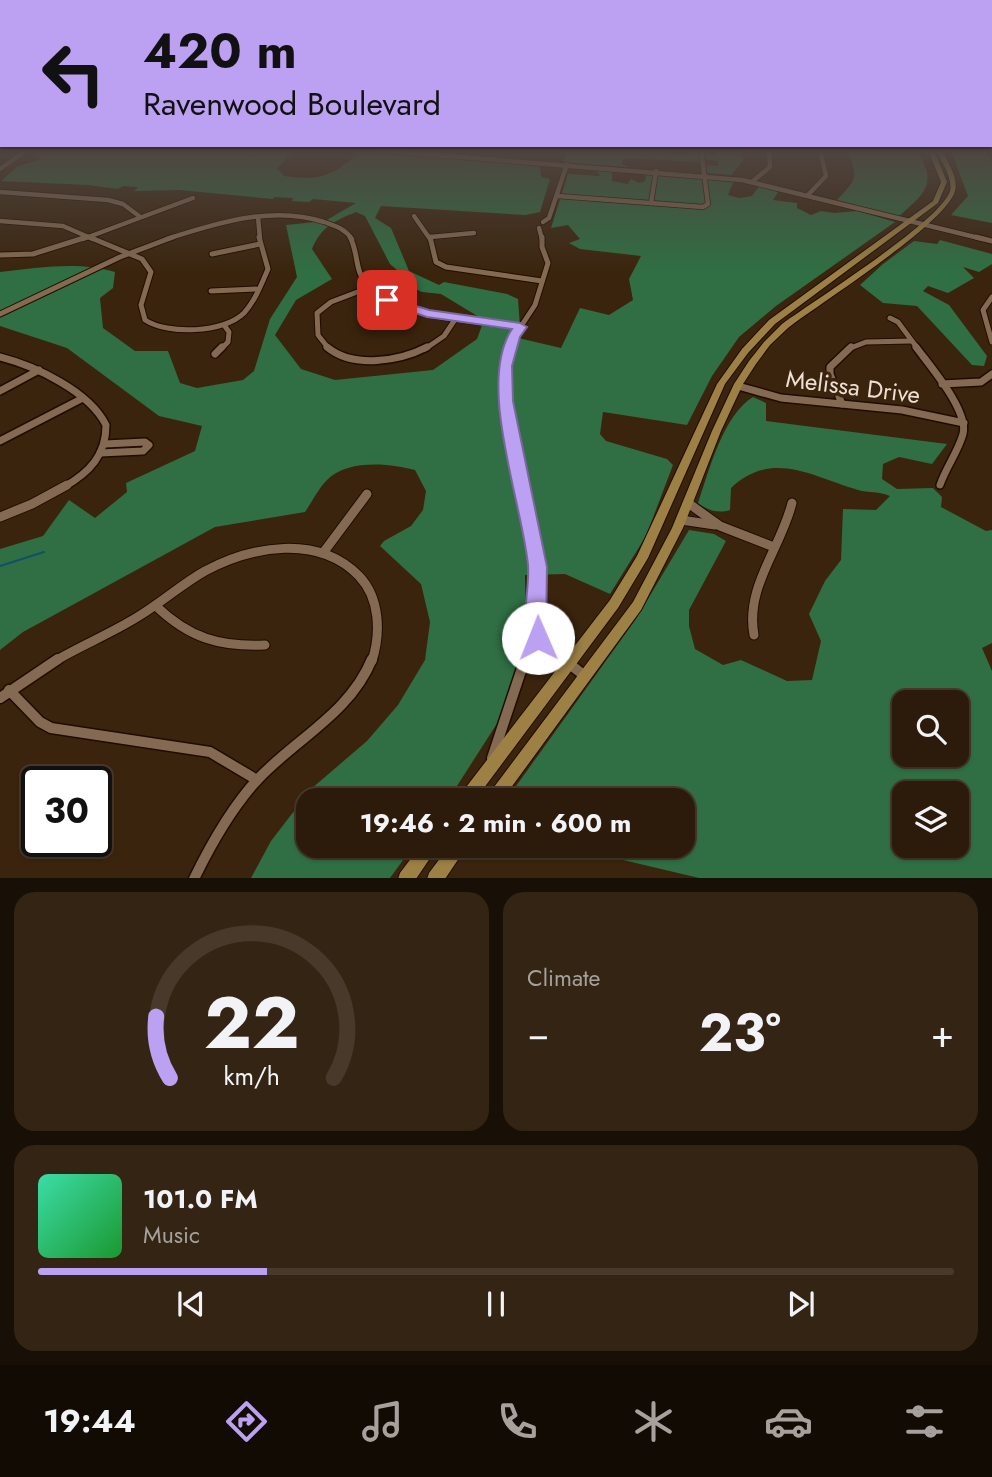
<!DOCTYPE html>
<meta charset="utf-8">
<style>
:root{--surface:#2c1b0a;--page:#342413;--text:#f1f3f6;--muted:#a6a19c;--line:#48392b;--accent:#bca0f2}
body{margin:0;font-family:Jost,sans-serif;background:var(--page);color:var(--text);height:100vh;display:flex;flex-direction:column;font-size:26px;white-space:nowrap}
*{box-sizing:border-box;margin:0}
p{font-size:23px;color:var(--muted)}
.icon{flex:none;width:38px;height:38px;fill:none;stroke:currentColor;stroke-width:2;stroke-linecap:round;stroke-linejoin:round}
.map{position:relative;height:878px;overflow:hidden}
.panel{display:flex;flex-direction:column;gap:14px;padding:14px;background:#180f06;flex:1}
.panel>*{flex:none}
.banner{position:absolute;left:0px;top:0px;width:992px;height:147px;box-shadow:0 2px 5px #0004,0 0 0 2px var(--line);background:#bca0f2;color:#111;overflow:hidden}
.buttons{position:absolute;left:892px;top:690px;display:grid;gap:14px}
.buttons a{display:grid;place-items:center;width:77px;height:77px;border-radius:14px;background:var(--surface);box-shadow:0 2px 5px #0004,0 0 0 2px var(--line);font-size:35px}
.speed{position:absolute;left:21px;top:766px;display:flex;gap:14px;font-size:35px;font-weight:700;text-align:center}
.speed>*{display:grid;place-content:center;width:91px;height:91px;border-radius:50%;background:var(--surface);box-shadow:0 2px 5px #0004,0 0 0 2px var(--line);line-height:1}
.speed .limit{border:4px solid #111;border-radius:10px;background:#fff;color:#111}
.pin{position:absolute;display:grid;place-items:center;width:60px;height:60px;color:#fff;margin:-30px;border-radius:14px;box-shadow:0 4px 10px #0006}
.me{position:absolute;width:77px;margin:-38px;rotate:359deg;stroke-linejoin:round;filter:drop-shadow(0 0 5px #0008)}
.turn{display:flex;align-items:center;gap:24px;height:147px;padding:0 28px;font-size:32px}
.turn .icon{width:91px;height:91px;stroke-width:2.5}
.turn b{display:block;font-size:49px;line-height:60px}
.big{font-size:52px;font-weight:700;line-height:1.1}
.panel .widget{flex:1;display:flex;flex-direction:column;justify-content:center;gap:10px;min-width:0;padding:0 24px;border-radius:21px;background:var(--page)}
.panel .dial{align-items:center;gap:0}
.dial svg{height:182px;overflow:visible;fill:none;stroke:var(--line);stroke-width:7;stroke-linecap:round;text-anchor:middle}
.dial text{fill:var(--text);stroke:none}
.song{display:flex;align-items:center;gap:21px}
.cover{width:84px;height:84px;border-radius:10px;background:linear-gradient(135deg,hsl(160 70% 55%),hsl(130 70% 35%))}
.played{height:7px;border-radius:4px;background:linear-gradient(90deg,var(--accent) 25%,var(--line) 25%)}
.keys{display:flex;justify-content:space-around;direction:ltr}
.heat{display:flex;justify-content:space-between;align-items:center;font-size:38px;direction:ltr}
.panel .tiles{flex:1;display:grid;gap:14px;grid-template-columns:1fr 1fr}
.widget:last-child{grid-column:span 2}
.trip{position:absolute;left:296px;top:788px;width:399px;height:70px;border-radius:21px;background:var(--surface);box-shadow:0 2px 5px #0004,0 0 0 2px var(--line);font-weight:700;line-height:70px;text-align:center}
.menu{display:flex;height:112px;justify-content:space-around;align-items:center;background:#120b04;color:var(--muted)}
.menu .icon{width:49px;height:49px}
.menu .active{color:var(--accent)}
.menu b{font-size:32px;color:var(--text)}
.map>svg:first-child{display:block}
.forest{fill:#2f6f43;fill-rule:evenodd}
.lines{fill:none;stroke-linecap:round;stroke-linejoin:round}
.stream{stroke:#11506d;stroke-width:2}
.street-far4-casing{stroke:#200c00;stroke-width:6}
.street-far3-casing{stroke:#200c00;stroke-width:7}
.street-far2-casing{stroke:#200c00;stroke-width:10}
.street-far1-casing{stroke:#200c00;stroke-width:11}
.street-casing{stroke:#200c00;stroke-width:13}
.secondary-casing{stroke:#200c00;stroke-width:2}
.street-far4{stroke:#846a52;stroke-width:4.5}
.street-far3{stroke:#846a52;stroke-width:5}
.street-far2{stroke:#846a52;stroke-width:7}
.street-far1{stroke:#846a52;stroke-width:9}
.street{stroke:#846a52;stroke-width:10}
.secondary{fill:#9c8044;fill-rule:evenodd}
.route{fill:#bca0f2;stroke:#7a689d;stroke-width:2}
.labels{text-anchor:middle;stroke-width:7;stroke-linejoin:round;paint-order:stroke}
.street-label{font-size:24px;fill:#efe0d3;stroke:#3a240d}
</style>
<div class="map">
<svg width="992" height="879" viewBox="0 0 992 879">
<rect width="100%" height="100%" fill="#3a240d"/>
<g class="forest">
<path d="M 39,150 L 295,150 L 277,168 L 284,176 C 321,181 333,176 360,151 L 540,165 L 541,177 L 550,179 L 540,212 L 525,215 L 381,206 L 375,218 L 391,228 L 409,271 L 439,285 L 444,282 L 507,294 L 518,299 L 520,327 L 514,337 L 561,348 L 580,308 L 609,315 L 633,300 L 629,279 L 641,256 L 580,249 L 569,243 L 580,239 L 568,225 L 551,228 L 568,174 L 600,176 L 595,168 L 612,169 L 612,181 L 628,184 L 631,179 L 639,183 L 645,181 L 647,171 L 734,180 L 728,195 L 739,198 L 752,196 L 760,185 L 780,189 L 773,200 L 797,203 L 797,208 L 811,215 L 821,211 L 834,213 L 858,211 L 895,222 L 776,306 L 739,337 L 712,376 L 687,425 L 603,412 L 600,434 L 606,441 L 667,459 L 673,465 L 646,536 L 610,594 L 565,574 L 525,575 L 526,631 L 514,697 L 448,800 L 308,800 L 308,845 L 414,845 L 390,878 L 251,878 L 271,841 L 311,789 L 367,741 L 398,705 L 425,660 L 430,622 L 421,584 L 380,546 L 384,541 L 411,526 L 423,510 L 426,491 L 415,470 C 390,463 347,459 327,480 C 318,489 312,502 305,512 L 215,527 L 23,632 L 0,650 L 0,549 L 43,536 L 69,500 L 95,518 L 127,492 L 126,483 L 195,451 L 202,426 L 159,416 L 67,348 L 0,326 L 0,272 C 38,268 78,261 115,272 L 113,288 L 100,298 L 103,328 L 135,351 L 168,351 L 180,383 L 197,388 L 243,380 L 254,371 L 270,319 L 297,277 L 286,225 L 325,221 L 356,203 L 313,199 L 309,202 L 292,201 L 293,198 L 274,197 L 273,199 L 180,190 L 134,191 L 138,187 L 123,186 L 118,189 L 88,185 L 1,181 L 18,166 L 42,159 L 34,152 ZM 356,212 L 365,216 L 390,264 L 404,276 L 394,280 L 422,292 L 441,294 L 484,320 L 477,339 L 433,370 L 335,380 L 301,369 L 275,335 L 296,300 L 332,279 L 312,249 C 321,227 334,221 356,212 Z"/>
<polygon points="562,150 667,150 668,155 685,156 688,151 698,151 700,162 623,158 622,164 628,167 572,163 563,161 568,151"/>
<polygon points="704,150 745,150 741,155 743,161 731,175 707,173 706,165 718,166 719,161 705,159 704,153 715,156 717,153"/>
<path d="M 847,150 L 916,150 C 939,184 925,193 898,217 L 837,200 C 858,178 858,178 847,150 Z"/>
<polygon points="951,150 984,150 992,161 992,223 951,215 968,196"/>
<polygon points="940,240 992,254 992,264 979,272 963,267 974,278 948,293 928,286 923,291 949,305 987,356 984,366 972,365 917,306 883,303 860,285 883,264 914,241 937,244"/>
<path d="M 753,397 L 766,403 L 766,421 L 947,444 L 932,464 L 899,457 L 883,464 L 882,479 L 897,489 L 933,488 L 942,497 L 941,507 L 986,531 L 992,530 L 992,643 L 982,648 L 992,671 L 992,878 L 699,878 L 560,845 L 682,845 L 682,800 L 506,800 L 636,619 L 689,530 L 714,534 L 726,541 L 689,610 L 689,626 L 695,649 L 723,665 L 741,660 L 787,681 L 812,680 L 821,641 L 809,614 L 825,581 L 841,560 L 843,509 L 876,510 L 890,496 C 879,491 869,493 858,490 C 813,477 772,449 731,488 L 730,510 C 718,514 707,510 698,503 C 709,471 723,415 753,397 ZM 905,702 L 957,702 L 957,754 L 905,754 ZM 905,793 L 957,793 L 957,845 L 905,845 Z"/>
</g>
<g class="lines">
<polyline class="stream" points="0,566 44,552"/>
<defs>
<g id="street-far4">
<polyline points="374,150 742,180 983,239"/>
<polyline points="0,169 27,150"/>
<polyline points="753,181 770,167 769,150"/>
<polyline points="0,192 108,200 123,204 139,216"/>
<polyline points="808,195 826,176 820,150"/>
<polyline points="558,196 703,207 708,204 701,150"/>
<polyline points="651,203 656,171"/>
<polyline points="414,216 430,239"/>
<polyline points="258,217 260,239"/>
<polyline points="0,221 63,226 93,239"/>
<polyline points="543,222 549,218 567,164"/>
<polyline points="539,228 542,239"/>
<polyline points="430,237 474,233"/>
<polyline points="83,239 193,198"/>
<path d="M 167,239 C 217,223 273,205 324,222 C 335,226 344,228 352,239"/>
</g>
<g id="street-far3">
<path d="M 89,237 L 142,259 L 151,272 L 141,305 L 145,320 C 168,335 224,333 244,313 C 255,301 262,283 268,269 L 259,237"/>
<path d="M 350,237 C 358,251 355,270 365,283 C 394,320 477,320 520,327"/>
<polyline points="430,237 436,262 446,267 542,281"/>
<polyline points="976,237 992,241"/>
<polyline points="212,254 260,244"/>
<polyline points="0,255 33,254 87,237"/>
<polyline points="211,291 256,289"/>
<polyline points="992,297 983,310 992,342"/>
<polyline points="0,314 120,257 173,237"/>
<polyline points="890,318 898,322 918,349"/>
<polyline points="221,349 228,342 229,332 224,325"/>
<polyline points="329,349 318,335 317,313 331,302 368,288"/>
<polyline points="425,349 444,336 456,318"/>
<polyline points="510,349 514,337 535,305 548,263 542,247 542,237"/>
<polyline points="848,349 866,342 911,341"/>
</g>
<g id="street-far2">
<path d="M 327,347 C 353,369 400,361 427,347"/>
<path d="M 510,347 C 496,391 514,443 523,487"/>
<path d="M 916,347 C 930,366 969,411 963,434 C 958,452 946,467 940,485"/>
<polyline points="215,354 222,347"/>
<path d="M 0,357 C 35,366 89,391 106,425 C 106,455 90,472 64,487"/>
<polyline points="942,384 981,382 992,374"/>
<polyline points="738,386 781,398 902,410 964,423"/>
<polyline points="0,391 39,370"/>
<polyline points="842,404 830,374 830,367 851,347"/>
<polyline points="0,441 81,399"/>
<polyline points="100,453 143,451 149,445 145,442 105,444"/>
</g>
<g id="street-far1">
<polyline points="522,485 538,567 535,629 541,643 565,661"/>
<polyline points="688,503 720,526 774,547"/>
<polyline points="0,517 32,504 67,485"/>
<polyline points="681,520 715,525"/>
<polyline points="323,553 367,494"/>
<path d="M 156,606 C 189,638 220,647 265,645"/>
<path d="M 754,635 C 745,587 781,548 792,503"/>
<path d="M 55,661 C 82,645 112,633 139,616 C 162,602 182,584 205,571 C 252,546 318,534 359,576 C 380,598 381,633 372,661"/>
<polyline points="525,661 535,630"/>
</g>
<g id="street">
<polyline points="563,659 585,676"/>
<polyline points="9,690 40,722 51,728 210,752 257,780"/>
<polyline points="0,698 58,659"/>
<polyline points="492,758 525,659"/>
<path d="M 194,879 C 211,844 231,808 258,779 C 297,738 350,713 372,659"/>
</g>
<g id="secondary">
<polygon points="928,150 934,150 947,182 938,203 775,324 748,353 725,384 648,558 618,608 475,800 458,800 460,795 610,600 637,556 717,384 742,349 769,320 933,201 941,182"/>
<path d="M 936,150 L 942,150 C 947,161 959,178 955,191 C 946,224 820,303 788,328 L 770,345 L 756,364 L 743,384 L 721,431 L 683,528 L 641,610 L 502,800 L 486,800 L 488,795 L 633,602 L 672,528 L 712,431 L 734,384 L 749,361 L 764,342 L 782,324 C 813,301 941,221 950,191 C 953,178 941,161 936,150 Z"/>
<polygon points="421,845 439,845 416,879 398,879 400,873"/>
<polygon points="450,845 468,845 445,879 427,879 429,873"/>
</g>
</defs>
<use href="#street-far4" class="street-far4-casing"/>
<use href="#street-far3" class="street-far3-casing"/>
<use href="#street-far2" class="street-far2-casing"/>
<use href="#street-far1" class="street-far1-casing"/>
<use href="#street" class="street-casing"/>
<use href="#secondary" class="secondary-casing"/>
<use href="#street-far4" class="street-far4"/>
<use href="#street-far3" class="street-far3"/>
<use href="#street-far2" class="street-far2"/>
<use href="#street-far1" class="street-far1"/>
<use href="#street" class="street"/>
<use href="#secondary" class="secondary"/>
</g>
<linearGradient id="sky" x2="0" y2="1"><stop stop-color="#201407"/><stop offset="0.55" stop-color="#4f4540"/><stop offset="1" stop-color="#4f4540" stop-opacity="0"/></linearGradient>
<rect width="992" height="273" fill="url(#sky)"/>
<path class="route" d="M 387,297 L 429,310 L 520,323 L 527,327 L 520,337 L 512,366 L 513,401 L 547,567 L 546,629 L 548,638 L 545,645 L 538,647 L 531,645 C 519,620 530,592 528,565 C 522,502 476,383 512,329 L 427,317 L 383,303 L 381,300 Z"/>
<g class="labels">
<g class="street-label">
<text transform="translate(853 387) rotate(7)" y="8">Melissa Drive</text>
</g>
</g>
</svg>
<div class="buttons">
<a><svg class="icon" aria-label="search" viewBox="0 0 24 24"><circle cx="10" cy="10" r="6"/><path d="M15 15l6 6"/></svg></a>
<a><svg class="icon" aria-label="layers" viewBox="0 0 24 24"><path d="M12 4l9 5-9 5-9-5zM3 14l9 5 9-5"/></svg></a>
</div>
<div class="speed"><div class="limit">30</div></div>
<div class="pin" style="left:387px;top:300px;background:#d93025"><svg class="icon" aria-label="arrive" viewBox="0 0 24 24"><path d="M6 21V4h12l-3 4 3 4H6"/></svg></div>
<svg class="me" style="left:538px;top:638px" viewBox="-20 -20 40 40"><circle r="19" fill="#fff"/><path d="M0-13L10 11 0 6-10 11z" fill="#bca0f2"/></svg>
<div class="trip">19:46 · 2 min · 600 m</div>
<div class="banner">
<div class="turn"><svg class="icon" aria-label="left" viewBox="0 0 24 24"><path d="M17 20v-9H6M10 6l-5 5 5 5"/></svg><div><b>420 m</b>Ravenwood Boulevard</div></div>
</div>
</div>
<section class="panel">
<div class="tiles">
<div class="widget dial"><svg viewBox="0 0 100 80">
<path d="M14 69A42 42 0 1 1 86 69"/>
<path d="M14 69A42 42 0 0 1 8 42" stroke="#bca0f2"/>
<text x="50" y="56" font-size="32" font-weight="700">22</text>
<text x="50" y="72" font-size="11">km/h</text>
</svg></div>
<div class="widget"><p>Climate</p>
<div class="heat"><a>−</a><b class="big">23°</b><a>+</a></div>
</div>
<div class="widget">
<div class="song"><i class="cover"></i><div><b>101.0 FM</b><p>Music</p></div></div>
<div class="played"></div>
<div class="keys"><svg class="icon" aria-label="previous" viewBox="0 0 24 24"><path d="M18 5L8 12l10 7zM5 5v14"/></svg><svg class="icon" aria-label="pause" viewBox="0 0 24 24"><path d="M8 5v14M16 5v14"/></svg><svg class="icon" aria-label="next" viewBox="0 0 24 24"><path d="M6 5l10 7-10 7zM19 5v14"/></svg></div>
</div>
</div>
</section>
<nav class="menu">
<b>19:44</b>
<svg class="icon active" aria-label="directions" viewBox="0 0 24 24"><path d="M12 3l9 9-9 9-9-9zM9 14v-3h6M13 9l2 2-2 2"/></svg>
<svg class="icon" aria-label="music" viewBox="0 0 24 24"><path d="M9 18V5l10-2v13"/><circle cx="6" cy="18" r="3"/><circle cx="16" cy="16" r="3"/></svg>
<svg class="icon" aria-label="phone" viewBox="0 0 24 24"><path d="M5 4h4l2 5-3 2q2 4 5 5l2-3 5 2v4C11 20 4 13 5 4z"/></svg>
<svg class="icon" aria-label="climate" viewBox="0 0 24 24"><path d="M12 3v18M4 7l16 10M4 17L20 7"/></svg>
<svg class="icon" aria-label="car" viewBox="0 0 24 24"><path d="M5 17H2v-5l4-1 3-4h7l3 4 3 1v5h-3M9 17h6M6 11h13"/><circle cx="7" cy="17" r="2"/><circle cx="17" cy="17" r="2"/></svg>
<svg class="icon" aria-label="filters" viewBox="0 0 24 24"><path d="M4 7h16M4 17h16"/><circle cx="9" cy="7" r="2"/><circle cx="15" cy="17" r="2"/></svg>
</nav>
